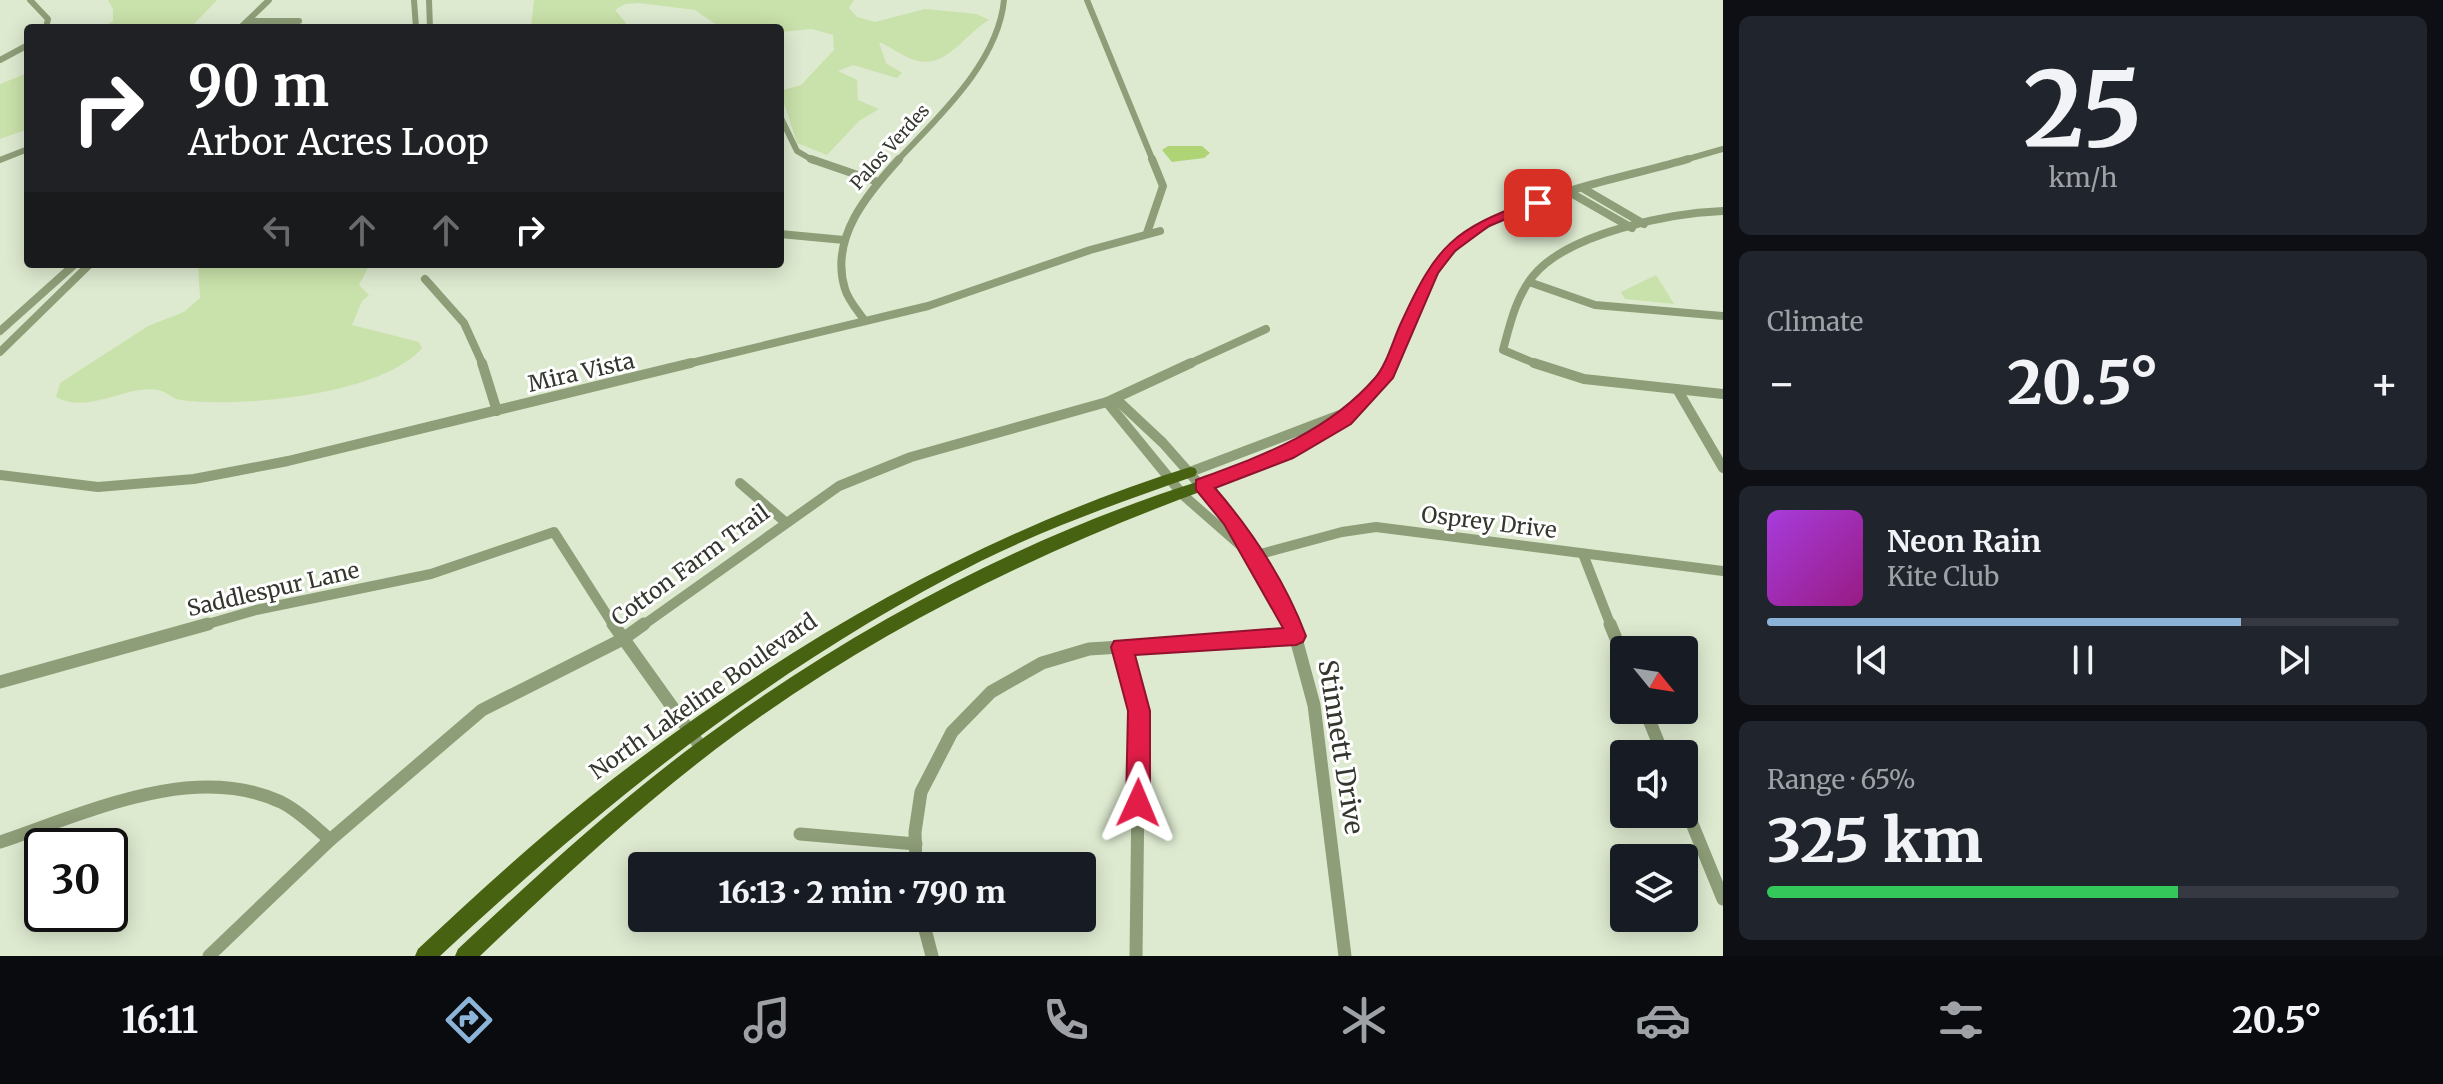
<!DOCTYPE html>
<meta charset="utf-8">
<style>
:root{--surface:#171b24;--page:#20242c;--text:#f1f3f6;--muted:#9ea1a6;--line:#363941;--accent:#8cb4d8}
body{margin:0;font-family:Merriweather,serif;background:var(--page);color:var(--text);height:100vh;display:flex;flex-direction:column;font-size:30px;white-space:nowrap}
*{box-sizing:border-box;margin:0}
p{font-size:26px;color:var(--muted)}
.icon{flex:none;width:44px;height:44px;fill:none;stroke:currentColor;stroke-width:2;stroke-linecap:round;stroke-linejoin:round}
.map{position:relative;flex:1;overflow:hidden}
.details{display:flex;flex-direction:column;gap:16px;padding:16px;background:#0d0f14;width:720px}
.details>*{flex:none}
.guide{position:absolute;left:24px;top:24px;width:760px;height:244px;border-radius:8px;box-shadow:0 4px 20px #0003;background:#202124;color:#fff;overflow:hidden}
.needle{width:52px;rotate:120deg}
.controls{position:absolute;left:1610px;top:636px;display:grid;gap:16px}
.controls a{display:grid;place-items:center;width:88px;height:88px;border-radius:8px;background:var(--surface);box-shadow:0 4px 20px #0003;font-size:40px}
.speed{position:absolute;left:24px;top:828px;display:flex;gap:16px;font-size:40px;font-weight:700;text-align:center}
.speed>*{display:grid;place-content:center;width:104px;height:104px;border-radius:50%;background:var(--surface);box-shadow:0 4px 20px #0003;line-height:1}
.speed .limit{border:4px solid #111;border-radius:12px;background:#fff;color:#111}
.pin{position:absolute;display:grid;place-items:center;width:68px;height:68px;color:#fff;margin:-34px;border-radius:16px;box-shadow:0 4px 12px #0006}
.me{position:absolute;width:88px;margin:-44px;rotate:1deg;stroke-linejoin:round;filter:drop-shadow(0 0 6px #0008)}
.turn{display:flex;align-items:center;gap:28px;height:168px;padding:0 32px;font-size:36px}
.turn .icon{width:104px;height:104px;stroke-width:2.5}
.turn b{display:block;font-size:56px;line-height:68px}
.lanes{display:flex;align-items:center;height:76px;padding:0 32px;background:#0003;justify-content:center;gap:40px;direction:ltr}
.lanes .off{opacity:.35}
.big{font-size:60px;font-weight:800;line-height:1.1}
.details .widget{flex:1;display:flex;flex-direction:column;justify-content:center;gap:12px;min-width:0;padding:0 28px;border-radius:12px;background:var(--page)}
.details .dial{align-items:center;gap:0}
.dial b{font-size:104px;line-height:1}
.song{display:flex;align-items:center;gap:24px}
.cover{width:96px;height:96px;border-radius:12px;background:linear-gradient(135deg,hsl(280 70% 55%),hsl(310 70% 35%))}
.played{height:8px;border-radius:4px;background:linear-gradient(90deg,var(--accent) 75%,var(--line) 75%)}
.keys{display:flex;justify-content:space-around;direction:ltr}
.heat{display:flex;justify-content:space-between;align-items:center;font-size:44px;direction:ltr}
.charge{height:12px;border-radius:6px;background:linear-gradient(90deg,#34c759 65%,var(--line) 0)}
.trip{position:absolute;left:628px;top:852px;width:468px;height:80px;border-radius:8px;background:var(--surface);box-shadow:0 4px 20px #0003;font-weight:800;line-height:80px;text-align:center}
.tab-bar{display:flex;height:128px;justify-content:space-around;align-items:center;background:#090b0e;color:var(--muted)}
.tab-bar .icon{width:56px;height:56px}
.tab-bar .on{color:var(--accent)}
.tab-bar b{font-size:36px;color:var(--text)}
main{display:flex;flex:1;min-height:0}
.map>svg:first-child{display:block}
.green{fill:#c9e1aa}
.water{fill:#aed476}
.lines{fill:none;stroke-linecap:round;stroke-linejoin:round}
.minor-far3{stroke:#8e9e78;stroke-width:6}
.minor-far2{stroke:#8e9e78;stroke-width:8}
.minor-far1{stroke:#8e9e78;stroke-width:10}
.minor{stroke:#8e9e78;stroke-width:13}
.major{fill:#476211;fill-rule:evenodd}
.route{fill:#e11d48;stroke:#92132f;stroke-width:2}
.labels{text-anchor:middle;stroke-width:6;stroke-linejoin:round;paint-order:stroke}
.far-street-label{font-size:18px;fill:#33372d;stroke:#fff}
.street-label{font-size:22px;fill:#33372d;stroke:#fff}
.near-street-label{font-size:26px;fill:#33372d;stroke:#fff}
</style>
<main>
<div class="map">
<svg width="1723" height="956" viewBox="0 0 1723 956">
<rect width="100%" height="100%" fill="#deead0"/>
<g class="green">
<polygon points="108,0 217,0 190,28 102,28 113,21 113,9"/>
<path d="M 534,0 L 854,0 L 849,8 L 857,17 L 875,22 L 925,9 L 977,14 L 989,20 C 964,34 947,70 914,60 C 902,56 891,47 879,42 L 886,63 L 902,73 L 897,78 L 853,65 L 838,71 L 857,80 L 858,100 L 879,109 L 859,121 L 827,155 L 797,143 L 780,91 L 801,85 L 834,50 L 833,35 L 812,29 L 780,32 L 780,28 L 721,28 L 695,10 L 639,3 L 625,4 L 615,10 L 626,23 L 623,28 L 531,28 Z"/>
<polygon points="28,73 28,129 0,139 0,84"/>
<path d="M 198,264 L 370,264 L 359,285 L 369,295 L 362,301 L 352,325 L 419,342 L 422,348 C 382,395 240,408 181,400 C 172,399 166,391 158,390 C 126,384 90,415 56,397 L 60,383 L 148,326 L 184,312 L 200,298 Z"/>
<polygon points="1656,275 1674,304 1625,299 1621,292"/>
</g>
<polygon class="water" points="1168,146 1202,146 1210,153 1204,158 1172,162 1162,150"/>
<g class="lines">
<g class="minor-far3">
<polyline points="30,0 48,19 46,28"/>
<polyline points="414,0 416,28"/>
<polyline points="429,0 430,28"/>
<polyline points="1087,0 1153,161"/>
<polyline points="248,21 299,21"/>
<polyline points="240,28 269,0"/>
<polyline points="0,60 28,45"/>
<polyline points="780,116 797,151 814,161"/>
<polyline points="0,160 28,149"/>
<path d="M 897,161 C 938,117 998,63 1004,0"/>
<polyline points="1681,161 1723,149"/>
</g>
<g class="minor-far2">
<polyline points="811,159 878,182"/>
<polyline points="1584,189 1644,224"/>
<polyline points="1571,193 1632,228"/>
<polyline points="1147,233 1163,186 1152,159"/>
<polyline points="780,234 844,240"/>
<polyline points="425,279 464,323 483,365"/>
<polyline points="1529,282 1595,305 1723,316"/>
<path d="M 865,321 C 858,311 848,300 845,289 C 829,238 868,193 899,159"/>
<polyline points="0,331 75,264"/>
<polyline points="0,352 90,264"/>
<polyline points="683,365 928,306 1090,250 1160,231"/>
<polyline points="1187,365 1266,329"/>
<path d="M 1392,365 C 1410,331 1419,292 1443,261 C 1486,201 1618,180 1688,159"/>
<path d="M 1539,365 L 1503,350 C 1510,324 1516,297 1533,276 C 1568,233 1670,213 1723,211"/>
</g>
<g class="minor-far1">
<polyline points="482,363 497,411"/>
<polyline points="1534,363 1584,379 1723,394"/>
<polyline points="1677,389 1723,468"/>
<polyline points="1116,399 1163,443 1230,519 1292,626"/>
<polyline points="1107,402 1183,495 1248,552"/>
<polyline points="1190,472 1353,410"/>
<polyline points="0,475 98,487 194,479 288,461 691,363"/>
<polyline points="740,483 784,521"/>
<path d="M 1203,485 C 1273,459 1354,433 1393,363"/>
<polyline points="1583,554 1611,626"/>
<polyline points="1253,556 1342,532 1376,527 1723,571"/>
<polyline points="201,626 256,610 431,574 554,532 614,626"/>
<polyline points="642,626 839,486 911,457 1107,402 1191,363"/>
</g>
<g class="minor">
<polyline points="613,624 703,750"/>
<polyline points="1292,624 1314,705 1345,956"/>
<polyline points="1610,624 1624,658"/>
<polyline points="1122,647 1139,711 1136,956"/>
<polyline points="0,682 208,624"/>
<polyline points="1645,710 1663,754"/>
<polyline points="1684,804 1723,899"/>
<polyline points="800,834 916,844"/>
<path d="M 0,842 C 84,814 193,761 281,802 C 299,811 315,827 330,840"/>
<polyline points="916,866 915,832 921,792 952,732 991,692 1042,663 1089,649 1296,636"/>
<polyline points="922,918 932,956"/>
<polyline points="209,956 330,840 482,710 623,639 644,624"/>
</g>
<g class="major">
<path d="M 1190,467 L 1195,468 L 1197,472 L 1195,476 C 1123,501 1050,527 981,561 C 778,663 605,802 440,956 L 415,956 L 418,949 C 474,897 530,845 590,797 C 770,654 970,536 1190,467 Z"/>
<path d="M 1203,480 L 1208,481 L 1210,485 L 1208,489 C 1041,550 881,628 736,734 C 645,801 562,878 480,956 L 455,956 L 458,949 C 532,880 606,812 686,751 C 841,634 1018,538 1203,480 Z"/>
</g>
</g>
<path class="route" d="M 1533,200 L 1545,203 L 1489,226 L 1455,251 L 1438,273 L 1393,378 L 1351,424 L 1293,458 L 1215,488 C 1252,531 1286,583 1306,636 L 1303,642 L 1296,645 L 1135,655 L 1150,711 L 1150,803 L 1146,811 L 1138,815 L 1130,811 L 1126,803 L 1128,711 L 1111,647 L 1114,641 L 1283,628 L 1224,524 L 1196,490 L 1196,480 C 1263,455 1327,433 1375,378 C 1387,364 1393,340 1401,323 C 1437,244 1453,230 1533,200 Z"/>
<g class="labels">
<g class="far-street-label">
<text transform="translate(890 147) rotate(-48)" y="6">Palos Verdes</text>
</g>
<g class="street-label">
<text transform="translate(581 372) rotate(-13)" y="8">Mira Vista</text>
<text transform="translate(1489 522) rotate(7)" y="8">Osprey Drive</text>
<text transform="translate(690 565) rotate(-36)" y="8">Cotton Farm Trail</text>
<text transform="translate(273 589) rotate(-13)" y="8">Saddlespur Lane</text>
<text transform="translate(703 696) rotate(-35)" y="8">North Lakeline Boulevard</text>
</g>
<g class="near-street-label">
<text transform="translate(1341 747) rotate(81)" y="9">Stinnett Drive</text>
</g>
</g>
</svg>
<div class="controls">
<a><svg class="needle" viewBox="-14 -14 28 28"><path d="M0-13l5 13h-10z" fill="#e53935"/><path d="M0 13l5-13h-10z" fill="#9ea1a6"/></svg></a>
<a><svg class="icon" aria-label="sound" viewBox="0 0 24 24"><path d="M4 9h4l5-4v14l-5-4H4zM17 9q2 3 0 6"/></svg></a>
<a><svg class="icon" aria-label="layers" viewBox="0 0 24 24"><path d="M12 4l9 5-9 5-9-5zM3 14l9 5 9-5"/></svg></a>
</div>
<div class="speed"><div class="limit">30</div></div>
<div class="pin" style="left:1538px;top:203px;background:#d93025"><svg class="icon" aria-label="arrive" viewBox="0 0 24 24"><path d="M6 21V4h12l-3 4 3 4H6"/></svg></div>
<svg class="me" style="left:1138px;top:803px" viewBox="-20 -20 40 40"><path d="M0-17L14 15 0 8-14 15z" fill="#e11d48" stroke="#fff" stroke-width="4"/></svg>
<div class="trip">16:13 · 2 min · 790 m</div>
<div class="guide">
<div class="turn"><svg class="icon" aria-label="right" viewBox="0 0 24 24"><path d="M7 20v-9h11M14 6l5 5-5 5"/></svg><div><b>90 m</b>Arbor Acres Loop</div></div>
<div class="lanes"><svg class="icon off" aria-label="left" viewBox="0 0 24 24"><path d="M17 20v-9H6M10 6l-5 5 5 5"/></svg><svg class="icon off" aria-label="ahead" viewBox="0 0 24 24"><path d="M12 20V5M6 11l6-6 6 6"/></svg><svg class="icon off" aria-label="ahead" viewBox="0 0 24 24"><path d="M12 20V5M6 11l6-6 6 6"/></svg><svg class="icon" aria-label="right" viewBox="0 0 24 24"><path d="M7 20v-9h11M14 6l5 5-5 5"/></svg></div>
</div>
</div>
<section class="details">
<div class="widget dial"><b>25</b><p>km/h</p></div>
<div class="widget"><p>Climate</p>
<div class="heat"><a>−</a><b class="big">20.5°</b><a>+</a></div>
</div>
<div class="widget">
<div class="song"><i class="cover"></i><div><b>Neon Rain</b><p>Kite Club</p></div></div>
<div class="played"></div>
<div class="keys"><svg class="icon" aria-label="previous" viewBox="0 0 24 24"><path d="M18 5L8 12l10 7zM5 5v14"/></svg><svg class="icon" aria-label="pause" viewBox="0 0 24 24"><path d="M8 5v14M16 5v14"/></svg><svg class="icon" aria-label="next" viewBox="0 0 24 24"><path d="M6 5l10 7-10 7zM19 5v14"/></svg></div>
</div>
<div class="widget"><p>Range · 65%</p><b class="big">325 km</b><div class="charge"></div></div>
</section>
</main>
<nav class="tab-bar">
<b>16:11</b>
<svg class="icon on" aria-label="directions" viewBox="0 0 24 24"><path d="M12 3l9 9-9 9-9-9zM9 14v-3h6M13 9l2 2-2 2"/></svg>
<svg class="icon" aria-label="music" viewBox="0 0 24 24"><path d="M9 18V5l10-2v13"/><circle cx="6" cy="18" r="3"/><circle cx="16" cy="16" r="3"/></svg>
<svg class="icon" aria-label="phone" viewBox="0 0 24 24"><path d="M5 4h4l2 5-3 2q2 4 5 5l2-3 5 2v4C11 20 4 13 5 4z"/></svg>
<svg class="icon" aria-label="climate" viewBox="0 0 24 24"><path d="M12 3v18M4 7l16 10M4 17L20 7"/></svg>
<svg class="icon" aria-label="car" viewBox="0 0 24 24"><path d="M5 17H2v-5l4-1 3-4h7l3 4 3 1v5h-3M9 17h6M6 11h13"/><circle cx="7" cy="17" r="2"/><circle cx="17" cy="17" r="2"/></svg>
<svg class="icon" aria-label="filters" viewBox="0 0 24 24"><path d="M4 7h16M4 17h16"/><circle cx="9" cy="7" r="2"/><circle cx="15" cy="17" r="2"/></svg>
<b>20.5°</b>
</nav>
